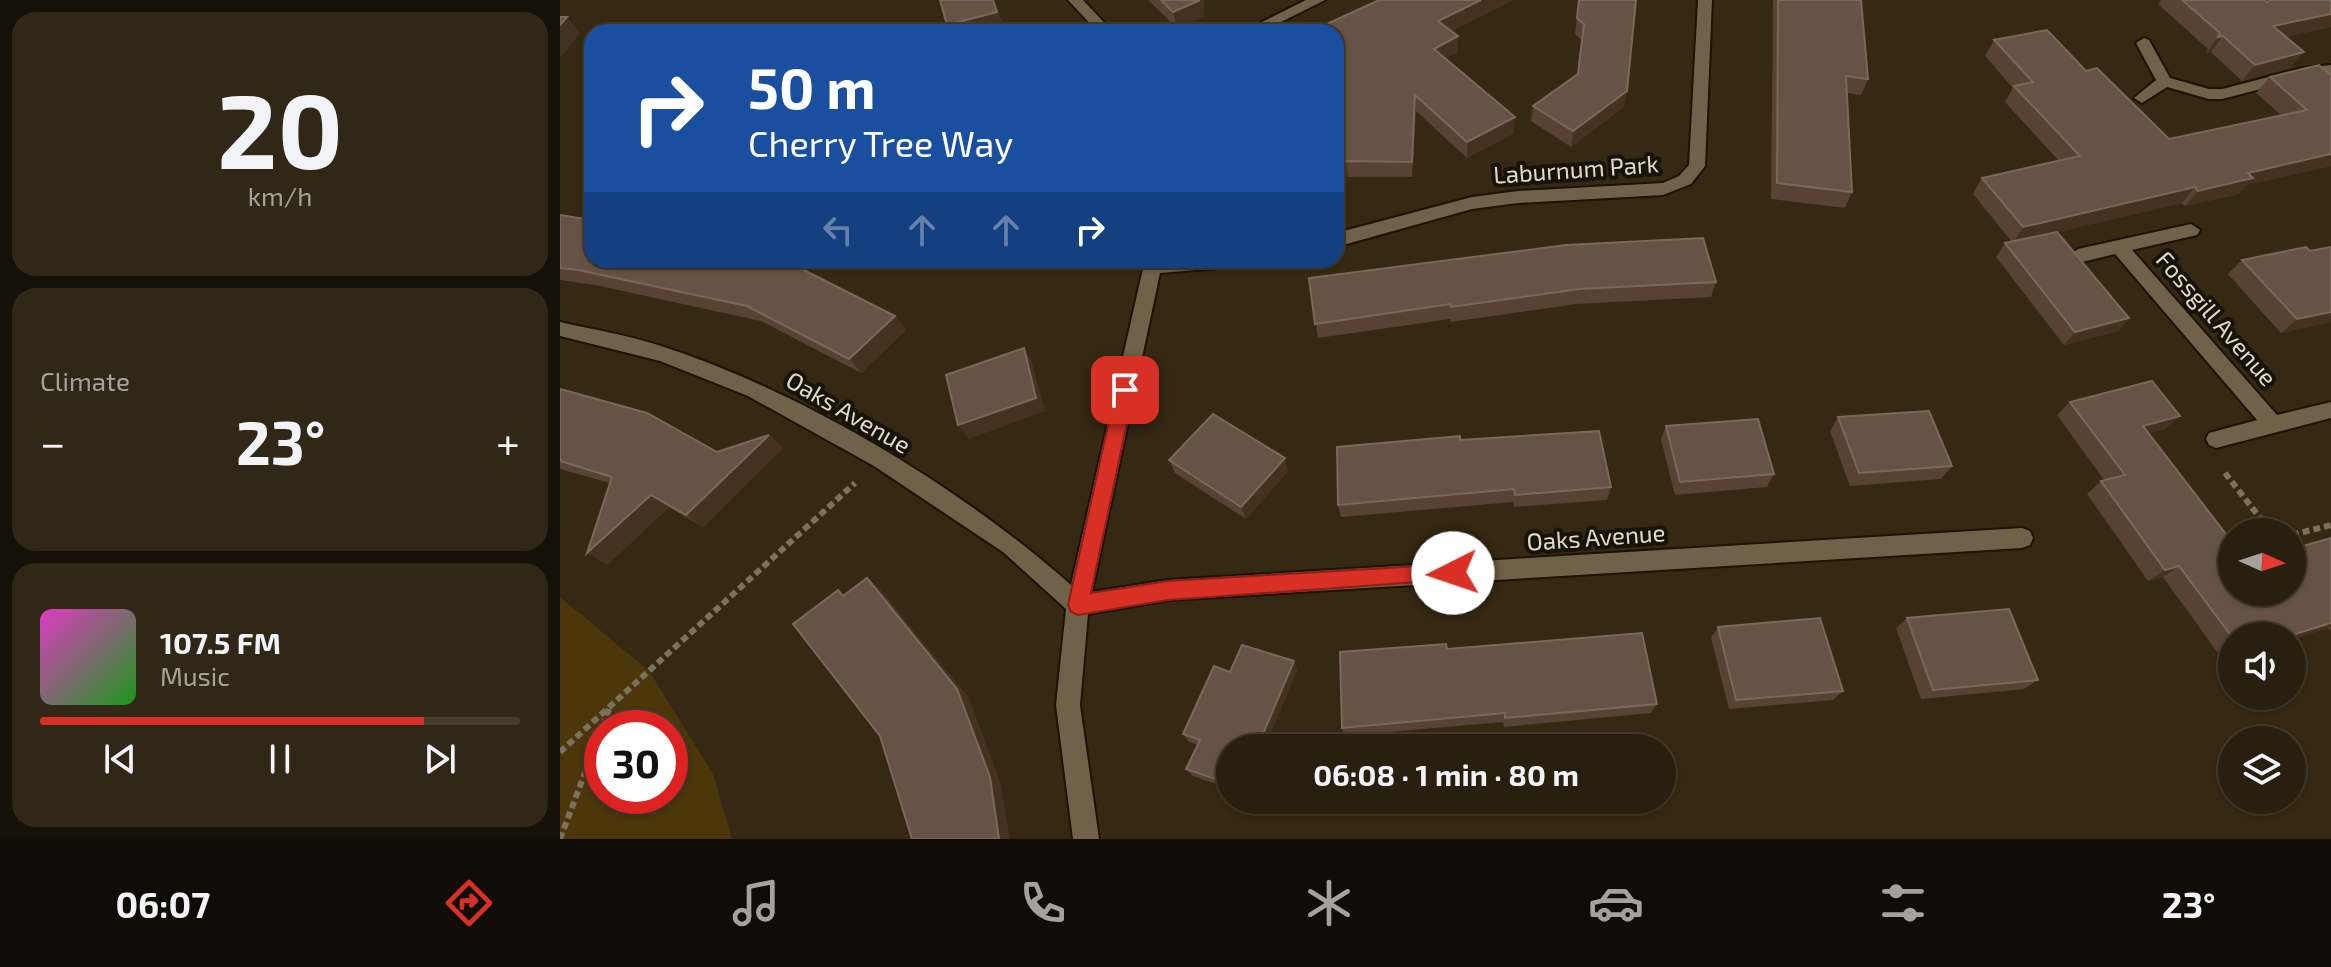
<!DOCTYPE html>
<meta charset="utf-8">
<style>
:root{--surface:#281f0e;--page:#302717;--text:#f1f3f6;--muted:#a5a29e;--line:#443d2e;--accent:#d93025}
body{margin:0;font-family:"Exo 2",sans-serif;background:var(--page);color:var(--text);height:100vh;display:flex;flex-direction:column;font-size:30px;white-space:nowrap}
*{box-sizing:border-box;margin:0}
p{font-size:26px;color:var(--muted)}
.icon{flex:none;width:44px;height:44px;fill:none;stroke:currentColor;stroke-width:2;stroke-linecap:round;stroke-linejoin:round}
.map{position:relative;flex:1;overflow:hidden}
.sheet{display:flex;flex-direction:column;gap:12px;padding:12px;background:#161108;width:560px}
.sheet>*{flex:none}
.hud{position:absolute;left:24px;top:24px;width:760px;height:244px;border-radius:24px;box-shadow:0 2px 6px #0004,0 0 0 2px var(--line);background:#1a4fa0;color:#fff;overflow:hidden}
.needle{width:52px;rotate:93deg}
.buttons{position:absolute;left:1658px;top:518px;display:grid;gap:16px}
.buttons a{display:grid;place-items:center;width:88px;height:88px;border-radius:50%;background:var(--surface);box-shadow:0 2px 6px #0004,0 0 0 2px var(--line);font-size:40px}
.speed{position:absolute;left:24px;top:710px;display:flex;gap:16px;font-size:40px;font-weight:700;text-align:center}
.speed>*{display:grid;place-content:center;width:104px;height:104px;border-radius:50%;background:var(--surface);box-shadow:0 2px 6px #0004,0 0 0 2px var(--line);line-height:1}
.speed .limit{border:12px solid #d22;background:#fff;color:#111}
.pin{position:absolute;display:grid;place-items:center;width:68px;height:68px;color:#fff;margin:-34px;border-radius:16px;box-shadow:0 4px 12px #0006}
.me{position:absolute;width:88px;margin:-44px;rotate:266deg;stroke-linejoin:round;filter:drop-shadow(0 0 6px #0008)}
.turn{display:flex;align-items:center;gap:28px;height:168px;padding:0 32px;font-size:36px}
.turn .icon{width:104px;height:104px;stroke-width:2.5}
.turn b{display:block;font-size:56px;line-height:68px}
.lanes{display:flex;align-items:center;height:76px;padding:0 32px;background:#0003;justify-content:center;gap:40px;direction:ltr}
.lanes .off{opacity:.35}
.big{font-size:60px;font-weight:700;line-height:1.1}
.sheet .widget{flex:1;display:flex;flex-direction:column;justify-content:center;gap:12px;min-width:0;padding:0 28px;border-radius:24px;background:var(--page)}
.sheet .dial{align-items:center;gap:0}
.dial b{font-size:104px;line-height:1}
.song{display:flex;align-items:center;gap:24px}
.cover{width:96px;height:96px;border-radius:12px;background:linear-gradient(135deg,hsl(310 70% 55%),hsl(120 70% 35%))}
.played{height:8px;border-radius:4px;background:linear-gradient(90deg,var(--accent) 80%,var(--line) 80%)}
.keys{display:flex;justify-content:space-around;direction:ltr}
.heat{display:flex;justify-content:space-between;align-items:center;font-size:44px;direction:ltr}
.trip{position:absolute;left:656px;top:734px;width:460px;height:80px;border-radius:40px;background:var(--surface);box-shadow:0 2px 6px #0004,0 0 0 2px var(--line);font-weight:700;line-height:80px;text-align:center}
.menu{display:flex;height:128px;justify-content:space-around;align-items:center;background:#100c06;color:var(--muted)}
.menu .icon{width:56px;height:56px}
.menu .active{color:var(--accent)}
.menu b{font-size:36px;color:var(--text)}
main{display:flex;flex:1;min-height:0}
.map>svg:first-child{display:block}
.green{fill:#4b370a;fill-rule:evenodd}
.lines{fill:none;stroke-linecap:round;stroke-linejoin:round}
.minor-casing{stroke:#1c1200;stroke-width:4}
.path{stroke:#7b715e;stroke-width:6;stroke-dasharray:7 4;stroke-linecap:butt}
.minor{fill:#70624a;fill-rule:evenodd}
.wall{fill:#584234}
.shaded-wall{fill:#443120}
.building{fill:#675345;stroke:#7a685a;stroke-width:2}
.route{fill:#d93025;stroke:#8d1f18;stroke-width:2}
.labels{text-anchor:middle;stroke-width:8;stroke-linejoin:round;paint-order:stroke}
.street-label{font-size:24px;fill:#e1dacc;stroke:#181309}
</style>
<main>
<section class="sheet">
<div class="widget dial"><b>20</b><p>km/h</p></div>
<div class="widget"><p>Climate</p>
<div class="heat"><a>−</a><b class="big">23°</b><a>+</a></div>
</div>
<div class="widget">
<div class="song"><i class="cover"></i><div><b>107.5 FM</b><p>Music</p></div></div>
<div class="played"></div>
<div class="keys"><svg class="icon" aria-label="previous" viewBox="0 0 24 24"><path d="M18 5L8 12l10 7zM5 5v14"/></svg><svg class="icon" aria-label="pause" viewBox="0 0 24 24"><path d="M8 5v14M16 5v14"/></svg><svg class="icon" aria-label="next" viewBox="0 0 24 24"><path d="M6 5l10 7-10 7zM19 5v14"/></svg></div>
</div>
</section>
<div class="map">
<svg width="1771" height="839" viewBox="0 0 1771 839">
<rect width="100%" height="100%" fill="#352913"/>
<path class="green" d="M 0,597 L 89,671 L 153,774 L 172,839 L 0,839 ZM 42,728 L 110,728 L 110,796 L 42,796 Z"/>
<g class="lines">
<defs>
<g id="minor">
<polygon points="508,0 523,0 553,32 538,32"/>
<polygon points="746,0 765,0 701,32 682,32"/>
<polygon points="1138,0 1152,0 1145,166 1131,184 1103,195 958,203 912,209 776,247 776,233 912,197 958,191 1103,183 1119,176 1129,165"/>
<polygon points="1584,38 1589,40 1610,78 1649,89 1662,89 1743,68 1771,65 1771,75 1743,78 1662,99 1649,99 1607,87 1582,103 1574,98 1596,80 1576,43"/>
<polygon points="1631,224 1640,230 1637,235 1572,250 1717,415 1771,402 1771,418 1656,448 1649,445 1646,439 1649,433 1697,420 1555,254 1518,263 1509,256 1518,249"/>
<path d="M 585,260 L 681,260 L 672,267 L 600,273 L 532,592 L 608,580 L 1462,528 L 1470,531 L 1473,538 L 1470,545 L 1462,548 L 608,600 L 528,614 L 520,705 L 539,839 L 513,839 L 496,705 L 506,609 L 443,552 L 314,466 L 188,396 L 100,361 L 0,336 L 0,322 C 35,330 73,336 107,348 C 244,393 403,489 511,585 Z"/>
</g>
</defs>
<use href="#minor" class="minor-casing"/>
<g class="path">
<polyline points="1665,473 1711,532"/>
<polyline points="1732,535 1771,525"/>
<polyline points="0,752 295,483"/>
<polyline points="0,839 49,709"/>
</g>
<use href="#minor" class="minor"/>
</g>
<g class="wall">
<polygon points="588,0 644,0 644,16 617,28"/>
<polygon points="819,0 953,0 891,31 898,52 886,58 954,133 907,158 856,111 852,177 788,177 754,30"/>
<polygon points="1019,0 1064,107 1011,147 971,121 973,106 1017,74 1021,40 1015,34"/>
<polygon points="1213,0 1301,0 1308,79 1301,95 1287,93 1292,192 1285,208 1211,199"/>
<polygon points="1601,0 1704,0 1707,2 1771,0 1771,27 1725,37 1730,68 1682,81 1651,52 1646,53 1648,49 1598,4"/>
<polygon points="1434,40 1526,71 1609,139 1721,115 1696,93 1710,77 1771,75 1771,166 1686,185 1679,194 1625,206 1622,203 1497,232 1569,318 1558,331 1504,345 1436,257 1445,243 1452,242 1413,194 1422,178 1499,161 1445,102 1453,88 1425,56"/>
<polygon points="0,215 335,316 346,330 301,373 201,321 35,285 0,280"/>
<polygon points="1771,247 1771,322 1721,333 1668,274 1682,260 1750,251"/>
<polygon points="472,260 533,260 532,263 473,262"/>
<polygon points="749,278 1156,282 1151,297 1017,304 891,322 890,319 758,338"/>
<polygon points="0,389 157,452 209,435 223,448 143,527 109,507 47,565 50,483 0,469"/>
<polygon points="1510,402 1605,429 1589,433 1672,592 1771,538 1771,631 1768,628 1732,639 1732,636 1672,636 1672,658 1663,660 1603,577 1588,581 1527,494 1541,481 1544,480 1497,415"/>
<polygon points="1278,417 1392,466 1381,479 1290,486 1270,431"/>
<polygon points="1106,426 1214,474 1207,487 1115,495 1101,439"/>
<polygon points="900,440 1051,487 1047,500 954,507 953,502 781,517 778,505"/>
<polygon points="609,460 728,471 686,519 615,473"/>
<polygon points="1347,618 1478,680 1464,689 1361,699 1336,628"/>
<polygon points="1158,627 1283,691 1273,700 1169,709 1151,638"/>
<polygon points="887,649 1097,704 1091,713 944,727 943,722 784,736 782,728"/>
<polygon points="734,661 737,671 670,748 670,789 633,776 626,769 638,745 629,742 623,734 670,672"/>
</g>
<g class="shaded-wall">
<polygon points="433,0 434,0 444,28 429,32 391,32 387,25"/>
<polygon points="640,0 644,0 644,16 617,28 613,12"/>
<polygon points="921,0 953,0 879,37 878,21"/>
<polygon points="1771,14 1771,27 1700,42 1713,26"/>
<polygon points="7,17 20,33 0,58 0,25"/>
<polygon points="898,36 898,52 874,65 874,49"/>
<polygon points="1663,36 1651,52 1646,53 1658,37"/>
<polygon points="1744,52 1730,68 1682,81 1695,65"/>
<polygon points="1067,91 1064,107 1011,147 1013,131"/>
<polygon points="855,95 856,111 852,177 852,162"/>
<polygon points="955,117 954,133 907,158 907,142"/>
<polygon points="1771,154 1771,166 1686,185 1679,194 1625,206 1638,191 1688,173"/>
<polygon points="786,161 788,177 776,181 776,165"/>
<polygon points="1635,187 1622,203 1453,243 1463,227"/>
<polygon points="1771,312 1771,322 1721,333 1737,319"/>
<polygon points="335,316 346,330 301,373 289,359"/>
<polygon points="1569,318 1558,331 1504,345 1515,332"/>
<polygon points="464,348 472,362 485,411 409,439 398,425"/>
<polygon points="1620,416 1605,429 1568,439 1583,426"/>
<polygon points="209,435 223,448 143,527 126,515"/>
<polygon points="725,458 728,471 686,519 681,507"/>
<polygon points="91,495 109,507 47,565 27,553"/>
<polygon points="1619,566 1603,577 1588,581 1605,570"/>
<polygon points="307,578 320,589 409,698 441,784 450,839 439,839"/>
<polygon points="1771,623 1771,626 1768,628 1732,639 1732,636 1729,636"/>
<polygon points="734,661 737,671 705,748 697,748"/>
</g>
<g class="building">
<polygon points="380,0 433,0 437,12 387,25"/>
<polygon points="601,0 640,0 613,12"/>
<polygon points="819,0 921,0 878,21 898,36 874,49 955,117 907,142 855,95 852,162 786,161 776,165 776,32 747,32 750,29 754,30"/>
<polygon points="1019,0 1076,0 1067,91 1013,131 973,106 1018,74 1024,24 1017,18"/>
<polygon points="1218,0 1301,0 1308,79 1286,76 1292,192 1217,183"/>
<polygon points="1622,0 1704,0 1707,2 1710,0 1771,0 1771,14 1713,26 1744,52 1695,65 1663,36 1658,37 1660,33"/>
<polygon points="0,17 7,17 0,25"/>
<polygon points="469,25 471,32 442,32"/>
<polygon points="1487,30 1526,71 1537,68 1609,139 1747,110 1710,77 1759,65 1771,75 1771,154 1688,173 1693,178 1638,191 1635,187 1463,227 1422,178 1520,156 1454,86 1473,82 1434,40"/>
<polygon points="0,215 32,220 32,260 224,260 335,316 289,359 187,306 18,270 0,268"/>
<polygon points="1497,232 1569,318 1515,332 1445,243"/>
<polygon points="1143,238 1156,282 1019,289 891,307 890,304 755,324 749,278 1006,245"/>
<polygon points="1746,247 1750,251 1771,247 1771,312 1737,319 1682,260"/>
<polygon points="464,348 476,398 398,425 386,375"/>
<polygon points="1592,381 1620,416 1583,426 1672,542 1672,592 1732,592 1732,549 1771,538 1771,623 1729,636 1672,637 1619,566 1605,570 1541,481 1565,475 1510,402"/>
<polygon points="0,389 87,413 157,452 209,435 126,515 91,495 27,553 52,477 0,461"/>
<polygon points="1369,411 1392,466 1299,473 1278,417"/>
<polygon points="653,414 725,458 681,507 609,460"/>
<polygon points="1198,419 1214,474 1120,482 1106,426"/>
<polygon points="1039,431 1051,487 955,495 954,489 778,505 777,447 900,436 900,440"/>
<polygon points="307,578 397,689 430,777 439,839 352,839 320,736 233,624 278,590 283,596"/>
<polygon points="1449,609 1478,680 1373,690 1347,618"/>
<polygon points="1260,618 1283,691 1176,700 1158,627"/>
<polygon points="1082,633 1097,704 945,718 945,713 782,728 780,652 886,644 887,649"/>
<polygon points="682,645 734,661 697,748 670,748 670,784 626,769 640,740 623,734 654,666 670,672"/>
</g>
<polygon class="route" points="565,382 574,390 531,593 608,581 893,564 900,566 903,573 900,579 608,600 518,615 511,612 508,605 556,390"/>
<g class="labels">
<g class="street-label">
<text transform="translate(1016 170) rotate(-4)" y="8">Laburnum Park</text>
<text transform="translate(1656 319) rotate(49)" y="8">Fossgill Avenue</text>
<text transform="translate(288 413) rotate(30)" y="8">Oaks Avenue</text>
<text transform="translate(1036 538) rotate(-4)" y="8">Oaks Avenue</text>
</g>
</g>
</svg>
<div class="buttons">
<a><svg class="needle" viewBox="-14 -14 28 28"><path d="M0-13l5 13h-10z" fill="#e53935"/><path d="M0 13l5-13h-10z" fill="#a5a29e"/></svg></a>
<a><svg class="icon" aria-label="sound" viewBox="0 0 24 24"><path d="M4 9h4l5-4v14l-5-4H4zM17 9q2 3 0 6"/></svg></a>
<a><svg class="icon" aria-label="layers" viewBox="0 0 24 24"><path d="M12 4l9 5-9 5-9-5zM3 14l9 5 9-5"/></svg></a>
</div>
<div class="speed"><div class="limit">30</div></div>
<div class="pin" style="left:565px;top:390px;background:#d93025"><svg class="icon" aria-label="arrive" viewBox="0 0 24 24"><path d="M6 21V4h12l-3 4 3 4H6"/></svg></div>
<svg class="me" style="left:893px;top:573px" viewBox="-20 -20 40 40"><circle r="19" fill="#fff"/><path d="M0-13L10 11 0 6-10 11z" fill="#d93025"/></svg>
<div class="trip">06:08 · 1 min · 80 m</div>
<div class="hud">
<div class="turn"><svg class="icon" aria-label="right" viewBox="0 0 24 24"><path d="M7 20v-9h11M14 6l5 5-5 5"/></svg><div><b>50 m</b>Cherry Tree Way</div></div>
<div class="lanes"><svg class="icon off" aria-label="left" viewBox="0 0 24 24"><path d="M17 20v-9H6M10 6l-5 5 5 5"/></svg><svg class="icon off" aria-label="ahead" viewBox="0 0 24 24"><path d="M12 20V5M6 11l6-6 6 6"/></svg><svg class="icon off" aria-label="ahead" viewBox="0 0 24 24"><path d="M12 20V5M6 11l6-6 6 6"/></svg><svg class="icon" aria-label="right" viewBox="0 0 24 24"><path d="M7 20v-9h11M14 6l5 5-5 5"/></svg></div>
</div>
</div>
</main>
<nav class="menu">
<b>06:07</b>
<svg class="icon active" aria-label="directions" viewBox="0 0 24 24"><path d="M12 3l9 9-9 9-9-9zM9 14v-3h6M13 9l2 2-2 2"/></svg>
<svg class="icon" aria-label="music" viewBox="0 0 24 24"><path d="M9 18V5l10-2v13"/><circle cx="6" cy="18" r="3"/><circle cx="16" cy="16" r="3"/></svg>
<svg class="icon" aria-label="phone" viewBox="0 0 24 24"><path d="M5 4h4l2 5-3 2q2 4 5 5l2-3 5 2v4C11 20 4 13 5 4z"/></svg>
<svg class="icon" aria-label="climate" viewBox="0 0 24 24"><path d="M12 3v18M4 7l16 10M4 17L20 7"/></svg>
<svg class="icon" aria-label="car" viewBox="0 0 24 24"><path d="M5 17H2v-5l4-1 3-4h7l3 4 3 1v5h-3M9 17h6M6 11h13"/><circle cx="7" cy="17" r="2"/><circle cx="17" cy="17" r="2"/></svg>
<svg class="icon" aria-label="filters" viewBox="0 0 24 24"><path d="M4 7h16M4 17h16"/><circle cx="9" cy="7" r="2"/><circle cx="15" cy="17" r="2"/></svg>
<b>23°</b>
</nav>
